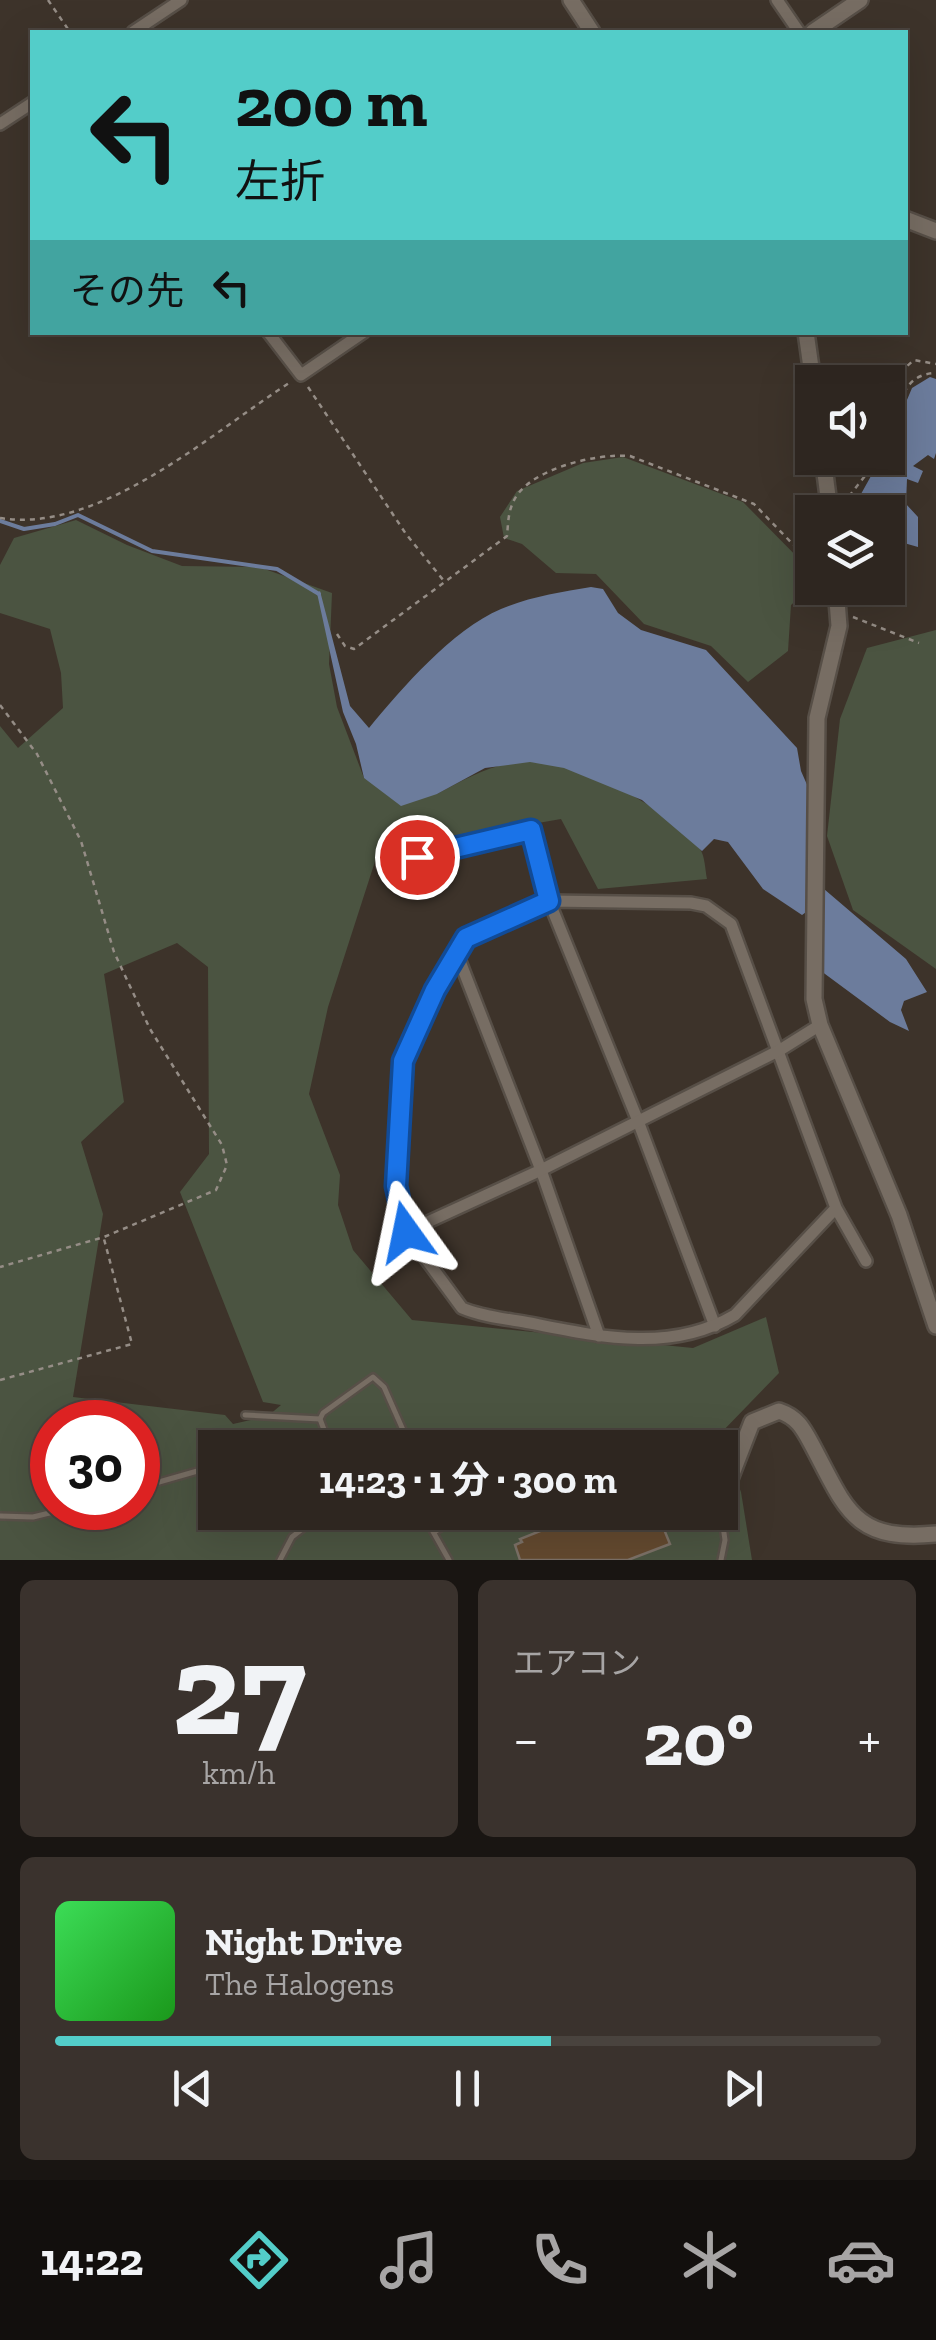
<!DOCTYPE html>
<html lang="ja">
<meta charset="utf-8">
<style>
:root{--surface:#2e2620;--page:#3a322d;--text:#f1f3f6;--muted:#a7a5a5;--line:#49433e;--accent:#53cdc9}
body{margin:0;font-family:"Zilla Slab","Noto Sans JP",serif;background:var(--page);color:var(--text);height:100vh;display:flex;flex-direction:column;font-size:38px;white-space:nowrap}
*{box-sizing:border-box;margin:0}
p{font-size:32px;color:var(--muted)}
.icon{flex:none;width:55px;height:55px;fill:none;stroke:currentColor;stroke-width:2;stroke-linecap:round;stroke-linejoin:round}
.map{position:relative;height:1560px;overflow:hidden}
.sheet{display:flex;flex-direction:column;gap:20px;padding:20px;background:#191512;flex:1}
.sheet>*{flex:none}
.hud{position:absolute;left:30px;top:30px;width:878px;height:305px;border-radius:0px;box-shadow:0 10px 40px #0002,0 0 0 2px var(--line);background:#53cdc9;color:#111;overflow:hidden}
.fabs{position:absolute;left:795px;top:365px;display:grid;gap:20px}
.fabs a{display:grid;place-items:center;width:110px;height:110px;border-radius:0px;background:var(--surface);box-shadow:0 10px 40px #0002,0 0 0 2px var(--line);font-size:50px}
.speed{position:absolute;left:30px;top:1400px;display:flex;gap:20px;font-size:50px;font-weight:700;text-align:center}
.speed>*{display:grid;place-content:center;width:130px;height:130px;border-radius:50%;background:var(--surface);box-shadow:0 10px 40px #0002,0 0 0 2px var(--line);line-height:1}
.speed .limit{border:15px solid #d22;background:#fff;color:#111}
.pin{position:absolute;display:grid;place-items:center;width:85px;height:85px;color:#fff;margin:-42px;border:5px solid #fff;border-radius:50%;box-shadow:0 2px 10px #0007}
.me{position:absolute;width:110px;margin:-55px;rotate:348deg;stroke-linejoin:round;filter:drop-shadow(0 0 8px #0008)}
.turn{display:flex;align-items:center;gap:35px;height:210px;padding:0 40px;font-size:45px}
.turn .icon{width:130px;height:130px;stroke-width:2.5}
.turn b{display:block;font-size:70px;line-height:85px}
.then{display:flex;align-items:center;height:95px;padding:0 40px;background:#0003;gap:20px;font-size:38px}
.big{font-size:75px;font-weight:700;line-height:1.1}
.sheet .widget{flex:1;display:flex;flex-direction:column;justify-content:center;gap:15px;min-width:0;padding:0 35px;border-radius:15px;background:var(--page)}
.sheet .dial{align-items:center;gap:0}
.dial b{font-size:130px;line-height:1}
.song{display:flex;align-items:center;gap:30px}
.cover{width:120px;height:120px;border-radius:15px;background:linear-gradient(135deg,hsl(130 70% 55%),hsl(120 70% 35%))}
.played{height:10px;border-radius:5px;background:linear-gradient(90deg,var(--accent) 60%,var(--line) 60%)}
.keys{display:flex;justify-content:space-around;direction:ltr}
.heat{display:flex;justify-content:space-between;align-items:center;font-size:55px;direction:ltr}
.sheet .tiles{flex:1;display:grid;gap:20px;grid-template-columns:1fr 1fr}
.widget:last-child{grid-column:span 2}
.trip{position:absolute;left:198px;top:1430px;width:540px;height:100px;border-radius:0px;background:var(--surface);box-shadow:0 10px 40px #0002,0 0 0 2px var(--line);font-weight:700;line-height:100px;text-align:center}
.menu{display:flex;height:160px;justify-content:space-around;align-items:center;background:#120f0d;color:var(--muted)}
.menu .icon{width:70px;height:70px}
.menu .selected{color:var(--accent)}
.menu b{font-size:45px;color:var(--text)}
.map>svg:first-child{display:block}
.green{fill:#4b5441;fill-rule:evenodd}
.water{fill:#6c7c9c}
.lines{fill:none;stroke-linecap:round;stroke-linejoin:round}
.stream{stroke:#6c7c9c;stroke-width:4}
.building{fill:#63492f;stroke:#7b7066;stroke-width:2.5}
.lane-casing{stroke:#574f47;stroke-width:10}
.street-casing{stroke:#574f47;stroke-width:16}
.secondary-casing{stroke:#574f47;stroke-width:20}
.path{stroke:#958d86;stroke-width:2.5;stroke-dasharray:5 5;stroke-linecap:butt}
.lane{stroke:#776d63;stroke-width:5}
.street{stroke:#776d63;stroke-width:11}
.secondary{stroke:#776d63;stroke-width:15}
.route-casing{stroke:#114b97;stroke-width:25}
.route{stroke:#1a73e8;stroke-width:18}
</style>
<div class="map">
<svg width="936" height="1560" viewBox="0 0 936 1560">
<rect width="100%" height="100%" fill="#3d332a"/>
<g class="green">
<polygon points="623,457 743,502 812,572 812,586 791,605 788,651 748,682 711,646 644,624 596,574 556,573 522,544 504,538 500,517 517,491 583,463"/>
<path d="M 76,520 L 127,545 L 182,566 L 259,567 L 332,593 L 329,664 L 337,707 L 364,778 L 437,794 C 467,778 495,761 531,762 C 583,764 668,807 700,849 C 705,856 705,869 707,879 L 598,889 L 561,819 L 459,837 L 380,846 L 328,1007 L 309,1094 L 340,1175 L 338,1205 L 353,1250 L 412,1320 L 693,1348 L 766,1317 L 779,1373 L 719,1435 L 741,1492 L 752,1560 L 0,1560 L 0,726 L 18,748 L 63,708 L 61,673 L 50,629 L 0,613 L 0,565 L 14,538 ZM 177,943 L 208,967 L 209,1154 L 180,1192 L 263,1402 L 281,1405 L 268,1416 L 233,1424 L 225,1415 L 73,1397 L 103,1214 L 81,1142 L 124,1102 L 104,974 ZM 52,1422 L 138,1422 L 138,1508 L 52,1508 ZM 215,1448 L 720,1448 L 720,1512 L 215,1512 Z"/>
<polygon points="936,630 936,969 853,910 827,836 840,719 867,648"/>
</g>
<g class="water">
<polygon points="930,377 936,379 936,453 934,459 928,455 913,466 923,471 918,483 907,479 906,504 918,517 918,547 897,541 888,545 888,512 851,512 881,458 888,458 888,445 912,388"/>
<path d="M 591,587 L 603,589 L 618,613 L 641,630 L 706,650 L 797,748 L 801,771 L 812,796 L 809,910 L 802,915 L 763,889 L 728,842 L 714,839 L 702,851 L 642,800 L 564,768 L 530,762 L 485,768 L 437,794 L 401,806 L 364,778 L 356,744 L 343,712 L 317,593 L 320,591 L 350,706 L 369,728 C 402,688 452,630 501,609 C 529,597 561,592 591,587 Z"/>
<polygon points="824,889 906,959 927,992 904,1001 901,1010 909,1031 890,1022 821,971"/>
</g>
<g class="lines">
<polyline class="stream" points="0,521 24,529 55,524 78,515 152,551 277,569 319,594"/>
</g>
<polygon class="building" points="588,1512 652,1512 654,1519 659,1517 670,1544 628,1560 520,1560 515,1545 522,1542 520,1539"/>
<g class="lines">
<defs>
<g id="lane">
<polyline points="245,1415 320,1419"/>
<polyline points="319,1448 329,1443 320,1419 323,1413 373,1377 384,1387 411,1448"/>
<polyline points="614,1448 634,1442 646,1448"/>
<polyline points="138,1488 215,1466"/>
<polyline points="720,1505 725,1540 721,1560"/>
<polyline points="422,1512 449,1560"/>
<polyline points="0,1516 33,1517 70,1508"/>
<polyline points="434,1532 468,1512"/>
<polyline points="280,1560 292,1537 324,1512"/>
</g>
<g id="street">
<polyline points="777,0 799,32"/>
<polyline points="133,32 181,0"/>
<polyline points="0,124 32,103"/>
<polyline points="268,332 301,375 364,332"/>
<polyline points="383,866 531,830 549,901 638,1121 715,1326"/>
<polyline points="456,951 541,1170 599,1336"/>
<path d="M 836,1208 L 735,1315 C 671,1353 600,1337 530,1323 C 508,1319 483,1317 462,1308 L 406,1232 L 396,1186 L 403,1061 L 456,951 L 466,937 L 549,901 L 691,903 L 706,906 L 731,924 L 836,1208 L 866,1261"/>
<polyline points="406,1232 541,1170 780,1050 820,1025"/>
</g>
<g id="secondary">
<polyline points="571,0 592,32"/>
<polyline points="813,32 860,0"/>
<polyline points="905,219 936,231"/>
<polyline points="806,332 813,382"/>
<polyline points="823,458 830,512"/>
<polyline points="836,588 839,626 817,718 814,999 820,1025 899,1215 936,1326"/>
<path d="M 720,1491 L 730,1479 L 752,1422 L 779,1411 C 797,1417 803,1428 811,1443 C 846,1508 852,1542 936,1534"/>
</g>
</defs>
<use href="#lane" class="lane-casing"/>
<use href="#street" class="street-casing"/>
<use href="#secondary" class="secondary-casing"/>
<g class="path">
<polyline points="48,0 70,32"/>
<polyline points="905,191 905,204"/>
<polyline points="308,387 406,534 444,581"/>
<path d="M 888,420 C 896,386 883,386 914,360 L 936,364"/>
<path d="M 888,440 C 900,412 898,374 936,373"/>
<polyline points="843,504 879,458"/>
<path d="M 0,518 C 99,534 209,435 289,383"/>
<polyline points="853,617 919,643"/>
<path d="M 337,634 L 345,646 L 354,649 L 507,536 C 508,526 508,514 512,505 C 524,469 597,453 630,456 L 754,504 L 812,564"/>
<polyline points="0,705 37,754 81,841 114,952 150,1029 222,1145 227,1165 216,1190 104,1237 0,1267"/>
<polyline points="0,1380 132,1344 104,1239"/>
</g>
<use href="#lane" class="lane"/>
<use href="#street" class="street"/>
<use href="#secondary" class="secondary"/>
</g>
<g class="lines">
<defs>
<polyline id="route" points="406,1232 396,1186 403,1061 435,990 466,938 549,901 531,830 417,857"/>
</defs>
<use href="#route" class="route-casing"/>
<use href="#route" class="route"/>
</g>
</svg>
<div class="fabs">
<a><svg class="icon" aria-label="sound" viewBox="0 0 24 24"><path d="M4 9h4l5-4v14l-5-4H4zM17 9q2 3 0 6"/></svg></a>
<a><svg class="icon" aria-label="layers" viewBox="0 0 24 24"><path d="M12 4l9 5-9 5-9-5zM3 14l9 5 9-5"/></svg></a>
</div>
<div class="speed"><div class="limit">30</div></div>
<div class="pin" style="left:417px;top:857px;background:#d93025"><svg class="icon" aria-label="arrive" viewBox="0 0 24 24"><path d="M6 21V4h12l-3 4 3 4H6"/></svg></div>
<svg class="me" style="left:406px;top:1232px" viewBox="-20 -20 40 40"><path d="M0-17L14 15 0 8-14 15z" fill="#1a73e8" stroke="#fff" stroke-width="4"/></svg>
<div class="trip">14:23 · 1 分 · 300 m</div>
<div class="hud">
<div class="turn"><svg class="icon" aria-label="left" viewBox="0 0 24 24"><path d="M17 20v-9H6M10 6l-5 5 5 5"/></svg><div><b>200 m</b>左折</div></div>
<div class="then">その先<svg class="icon" aria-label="left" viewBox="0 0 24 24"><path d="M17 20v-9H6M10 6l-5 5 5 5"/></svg></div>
</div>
</div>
<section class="sheet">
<div class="tiles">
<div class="widget dial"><b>27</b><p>km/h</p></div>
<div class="widget"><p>エアコン</p>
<div class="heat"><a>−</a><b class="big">20°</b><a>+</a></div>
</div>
<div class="widget">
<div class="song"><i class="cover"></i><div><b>Night Drive</b><p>The Halogens</p></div></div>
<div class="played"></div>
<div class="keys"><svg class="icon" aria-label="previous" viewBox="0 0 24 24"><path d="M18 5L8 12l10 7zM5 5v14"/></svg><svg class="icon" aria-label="pause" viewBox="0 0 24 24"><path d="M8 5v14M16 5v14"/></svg><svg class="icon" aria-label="next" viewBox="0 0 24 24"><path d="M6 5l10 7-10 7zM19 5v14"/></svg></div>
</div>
</div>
</section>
<nav class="menu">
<b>14:22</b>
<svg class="icon selected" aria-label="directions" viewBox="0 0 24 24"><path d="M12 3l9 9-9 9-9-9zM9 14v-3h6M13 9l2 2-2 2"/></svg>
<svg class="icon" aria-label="music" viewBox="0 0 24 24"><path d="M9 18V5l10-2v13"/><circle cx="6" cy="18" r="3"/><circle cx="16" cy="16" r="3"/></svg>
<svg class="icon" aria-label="phone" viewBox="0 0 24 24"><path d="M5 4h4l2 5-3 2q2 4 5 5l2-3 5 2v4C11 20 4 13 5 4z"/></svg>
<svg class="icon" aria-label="climate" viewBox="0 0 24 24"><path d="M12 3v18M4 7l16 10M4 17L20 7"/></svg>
<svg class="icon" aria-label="car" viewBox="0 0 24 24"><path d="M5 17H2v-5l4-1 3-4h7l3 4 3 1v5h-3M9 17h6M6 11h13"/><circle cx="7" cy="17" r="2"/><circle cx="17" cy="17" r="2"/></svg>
</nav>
